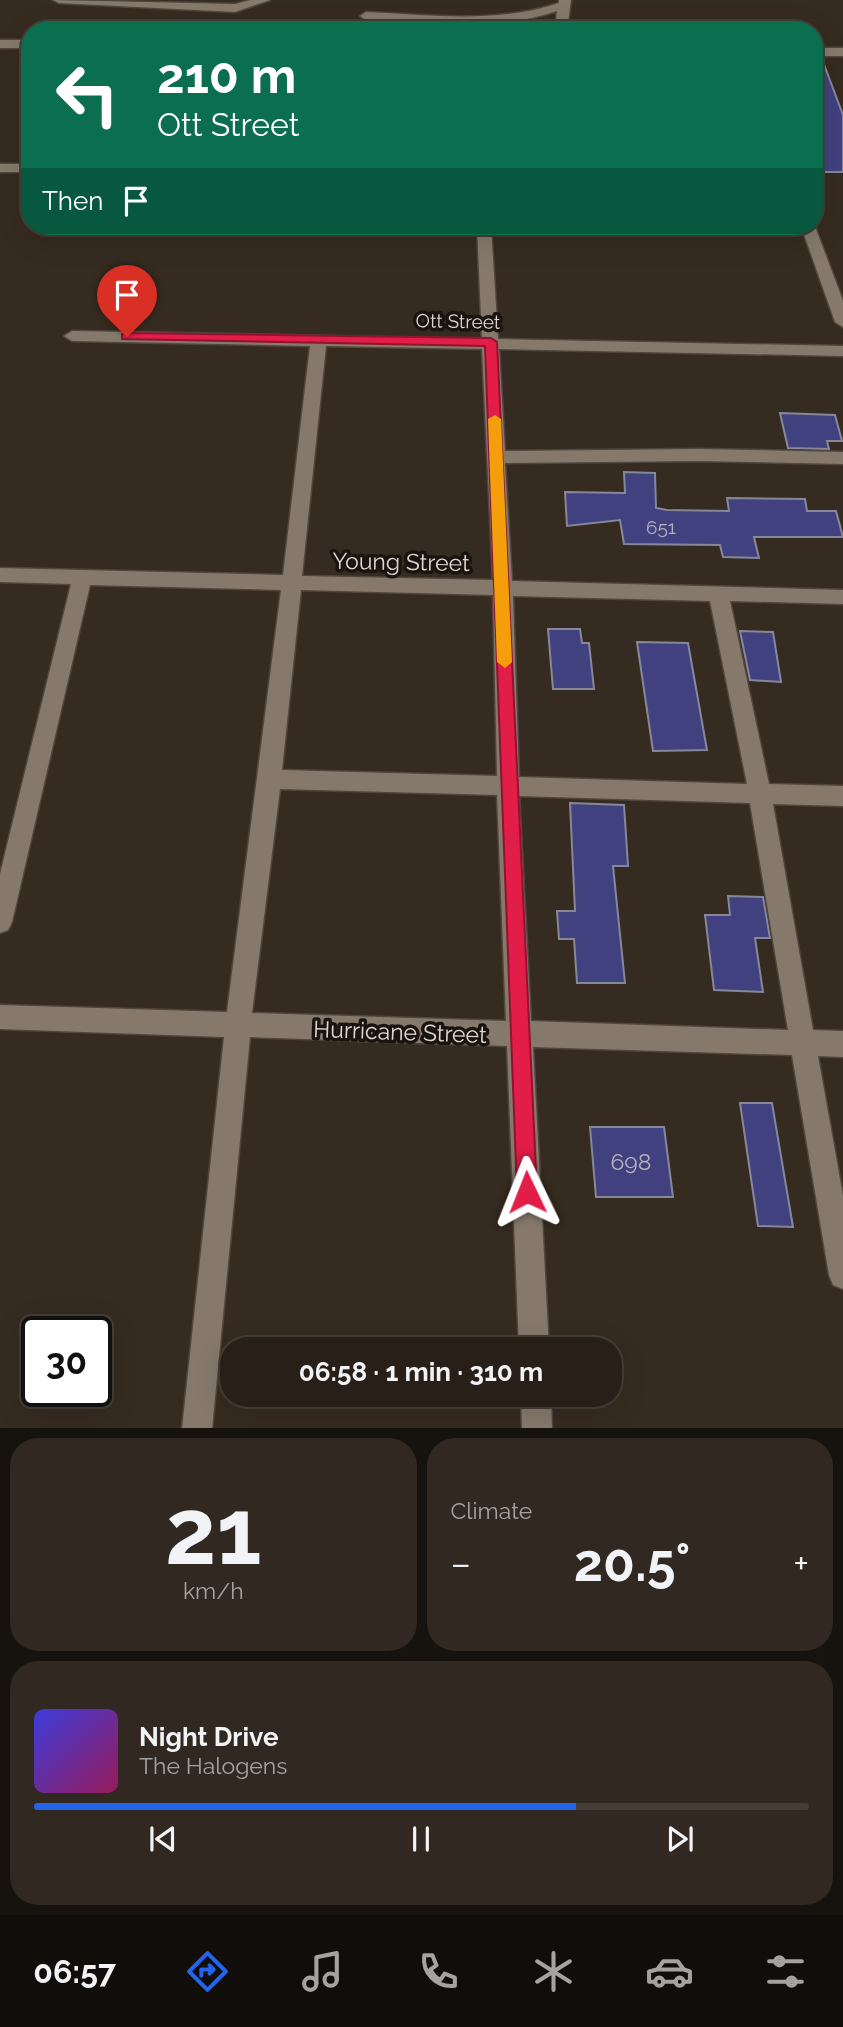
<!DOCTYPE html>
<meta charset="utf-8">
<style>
:root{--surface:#282018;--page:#302821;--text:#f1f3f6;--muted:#a5a3a2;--line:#443e37;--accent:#2563eb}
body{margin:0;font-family:Raleway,sans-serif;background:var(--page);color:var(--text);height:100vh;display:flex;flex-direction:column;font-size:26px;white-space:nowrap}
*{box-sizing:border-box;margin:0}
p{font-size:23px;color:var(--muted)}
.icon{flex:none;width:38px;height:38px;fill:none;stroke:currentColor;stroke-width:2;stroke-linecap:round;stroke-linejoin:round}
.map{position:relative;height:1428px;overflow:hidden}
.sheet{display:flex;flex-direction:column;gap:10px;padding:10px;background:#16120d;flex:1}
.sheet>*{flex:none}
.top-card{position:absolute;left:21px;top:21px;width:802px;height:214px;border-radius:28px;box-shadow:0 7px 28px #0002,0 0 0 2px var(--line);background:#0b6e4f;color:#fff;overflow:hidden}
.speed{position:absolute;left:21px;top:1316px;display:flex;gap:14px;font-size:35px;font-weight:700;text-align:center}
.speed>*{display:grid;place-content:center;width:91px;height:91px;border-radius:50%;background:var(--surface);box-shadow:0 7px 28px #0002,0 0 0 2px var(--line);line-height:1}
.speed .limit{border:4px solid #111;border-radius:10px;background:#fff;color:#111}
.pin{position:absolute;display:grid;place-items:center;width:60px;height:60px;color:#fff;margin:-72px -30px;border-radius:50% 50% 50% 0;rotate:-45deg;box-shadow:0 0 7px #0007}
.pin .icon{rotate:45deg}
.me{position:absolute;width:77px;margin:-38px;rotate:358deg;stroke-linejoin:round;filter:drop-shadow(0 0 5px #0008)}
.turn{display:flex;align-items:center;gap:24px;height:147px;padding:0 21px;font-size:32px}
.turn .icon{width:91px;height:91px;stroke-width:2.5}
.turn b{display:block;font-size:49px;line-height:60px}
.then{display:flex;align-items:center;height:66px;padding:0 21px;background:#0003;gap:14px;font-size:26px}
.big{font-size:52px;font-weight:700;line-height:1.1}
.sheet .card{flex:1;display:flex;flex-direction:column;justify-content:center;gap:10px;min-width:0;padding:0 24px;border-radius:28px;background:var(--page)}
.sheet .dial{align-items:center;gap:0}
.dial b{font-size:91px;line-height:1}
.song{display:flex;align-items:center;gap:21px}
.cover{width:84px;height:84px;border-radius:10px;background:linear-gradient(135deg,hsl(240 70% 55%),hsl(330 70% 35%))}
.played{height:7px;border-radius:4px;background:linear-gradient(90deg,var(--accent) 70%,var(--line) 70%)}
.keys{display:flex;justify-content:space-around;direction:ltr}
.heat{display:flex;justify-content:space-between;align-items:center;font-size:38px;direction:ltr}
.sheet .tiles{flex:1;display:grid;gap:10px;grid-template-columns:1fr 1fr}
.card:last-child{grid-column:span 2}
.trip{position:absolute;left:220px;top:1337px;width:402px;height:70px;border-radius:28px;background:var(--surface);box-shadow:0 7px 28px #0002,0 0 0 2px var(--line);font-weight:700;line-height:70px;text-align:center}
.tabs{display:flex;height:112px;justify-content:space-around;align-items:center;background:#100d0a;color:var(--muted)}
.tabs .icon{width:49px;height:49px}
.tabs .selected{color:var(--accent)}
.tabs b{font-size:32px;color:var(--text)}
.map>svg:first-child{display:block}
.building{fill:#414180;stroke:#868899;stroke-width:2}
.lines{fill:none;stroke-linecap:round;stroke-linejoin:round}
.minor-casing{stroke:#4f463d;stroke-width:3}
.minor{fill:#86796c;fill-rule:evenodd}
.route{fill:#e11d48;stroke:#92132f;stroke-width:2}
.slow{fill:#f59e0b}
.labels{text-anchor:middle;stroke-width:7;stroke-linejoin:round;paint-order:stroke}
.far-street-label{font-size:19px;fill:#ded7d0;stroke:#1a1410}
.number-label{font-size:19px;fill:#b7b2bc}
.street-label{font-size:23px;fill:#ded7d0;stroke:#1a1410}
.near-number-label{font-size:23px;fill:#b7b2bc}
</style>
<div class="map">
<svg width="843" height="1429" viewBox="0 0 843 1429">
<rect width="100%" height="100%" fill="#362b20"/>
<g class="building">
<polygon points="814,59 822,59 843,115 843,172 814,172"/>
<polygon points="780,413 835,415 842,441 827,441 829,449 788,448"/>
<polygon points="624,472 655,473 656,508 667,510 729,511 727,498 805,499 807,511 836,511 843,537 754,537 759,558 723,557 720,545 624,544 620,520 567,526 565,492 625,493"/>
<polygon points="548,629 580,629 582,643 589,643 594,689 553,689"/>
<polygon points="740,631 773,632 781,682 750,680"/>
<polygon points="637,642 688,643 707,750 653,751"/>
<polygon points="570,803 624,805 628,866 613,866 625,983 577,983 574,939 559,939 557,911 575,911"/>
<polygon points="728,896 763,897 770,938 755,938 763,992 714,990 705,915 730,915"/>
<polygon points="740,1103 772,1103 793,1227 758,1226"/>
<polygon points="590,1127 664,1127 673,1197 596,1197"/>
</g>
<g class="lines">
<defs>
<g id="minor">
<polygon points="53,0 235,4 251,0 270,0 235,12 59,3"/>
<path d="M 559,0 L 571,0 L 567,30 L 555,30 L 557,11 C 496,32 430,23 366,20 L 360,16 L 366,12 C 431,15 496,24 559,3 Z"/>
<rect x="0" y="40" width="30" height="8"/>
<rect x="814" y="48" width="29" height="8"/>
<rect x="0" y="164" width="30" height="8"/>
<polygon points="814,224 843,301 843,327 835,322 801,226"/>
<path d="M 477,226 L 491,226 L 498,339 L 843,346 L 843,356 L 499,349 L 505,451 L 698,449 L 843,452 L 843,464 L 698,461 L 505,463 L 512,581 L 843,590 L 843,604 L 730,601 L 769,784 L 843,786 L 843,806 L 773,804 L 813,1030 L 843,1031 L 843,1057 L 818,1056 L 843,1196 L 843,1289 L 833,1285 L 829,1275 L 792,1055 L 533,1047 L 549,1349 L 519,1349 L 507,1046 L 250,1037 L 212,1429 L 182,1429 L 224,1037 L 0,1029 L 0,1005 L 227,1012 L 281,590 L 90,585 L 12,922 L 8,930 L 0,933 L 0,874 L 71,584 L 0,582 L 0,568 L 283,575 L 310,346 L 72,341 L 64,336 L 72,331 L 482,339 ZM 326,346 L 482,349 L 493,580 L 302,576 ZM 301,590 L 493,595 L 497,776 L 282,770 ZM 513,596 L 710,601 L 747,784 L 519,777 ZM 280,789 L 497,795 L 506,1021 L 252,1013 ZM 519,796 L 750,803 L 788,1030 L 531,1021 Z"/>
<polygon points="521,1395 551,1395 552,1429 522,1429"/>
</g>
</defs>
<use href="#minor" class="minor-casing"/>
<use href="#minor" class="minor"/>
</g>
<polygon class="route" points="127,333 491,338 497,342 537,1192 534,1200 527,1203 520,1200 517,1192 485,346 122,339 122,334"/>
<polygon class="slow" points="495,415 501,419 512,662 505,668 497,662 488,419"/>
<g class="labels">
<g class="far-street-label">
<text transform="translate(458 321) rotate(1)" y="7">Ott Street</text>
</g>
<g class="number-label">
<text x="661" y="534">651</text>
</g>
<g class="street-label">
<text transform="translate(401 562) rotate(1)" y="8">Young Street</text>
<text transform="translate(400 1032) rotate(2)" y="8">Hurricane Street</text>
</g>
<g class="near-number-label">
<text x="631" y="1170">698</text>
</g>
</g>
</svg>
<div class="speed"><div class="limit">30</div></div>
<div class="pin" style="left:127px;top:337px;background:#d93025"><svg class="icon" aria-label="arrive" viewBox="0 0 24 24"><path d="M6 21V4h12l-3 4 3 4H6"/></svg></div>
<svg class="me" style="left:527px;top:1192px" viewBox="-20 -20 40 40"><path d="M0-17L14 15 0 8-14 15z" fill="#e11d48" stroke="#fff" stroke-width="4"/></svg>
<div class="trip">06:58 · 1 min · 310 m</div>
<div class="top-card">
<div class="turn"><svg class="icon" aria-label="left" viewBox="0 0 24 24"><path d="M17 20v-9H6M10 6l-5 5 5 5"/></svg><div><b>210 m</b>Ott Street</div></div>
<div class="then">Then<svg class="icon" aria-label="arrive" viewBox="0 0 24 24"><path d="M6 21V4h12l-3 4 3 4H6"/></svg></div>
</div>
</div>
<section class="sheet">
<div class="tiles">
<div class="card dial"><b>21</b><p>km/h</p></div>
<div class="card"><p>Climate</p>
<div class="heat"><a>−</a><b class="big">20.5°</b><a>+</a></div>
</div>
<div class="card">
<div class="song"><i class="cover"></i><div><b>Night Drive</b><p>The Halogens</p></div></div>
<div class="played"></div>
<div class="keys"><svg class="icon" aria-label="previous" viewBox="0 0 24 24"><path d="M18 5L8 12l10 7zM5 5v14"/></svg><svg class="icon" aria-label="pause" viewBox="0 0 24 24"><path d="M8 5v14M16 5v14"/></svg><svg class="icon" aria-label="next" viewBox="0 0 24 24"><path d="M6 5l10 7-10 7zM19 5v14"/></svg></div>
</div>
</div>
</section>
<nav class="tabs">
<b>06:57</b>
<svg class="icon selected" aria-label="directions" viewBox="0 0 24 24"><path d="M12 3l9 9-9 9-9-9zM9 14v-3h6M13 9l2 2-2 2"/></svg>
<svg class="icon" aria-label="music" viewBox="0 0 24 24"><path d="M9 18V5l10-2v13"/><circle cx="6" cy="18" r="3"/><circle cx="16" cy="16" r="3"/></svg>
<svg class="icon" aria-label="phone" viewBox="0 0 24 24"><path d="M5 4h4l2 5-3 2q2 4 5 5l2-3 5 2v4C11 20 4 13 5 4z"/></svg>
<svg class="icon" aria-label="climate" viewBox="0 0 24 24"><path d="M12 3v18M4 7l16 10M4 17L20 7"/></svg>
<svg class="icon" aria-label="car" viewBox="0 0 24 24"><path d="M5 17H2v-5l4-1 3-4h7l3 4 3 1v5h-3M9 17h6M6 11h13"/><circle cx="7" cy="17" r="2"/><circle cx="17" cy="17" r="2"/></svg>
<svg class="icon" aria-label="filters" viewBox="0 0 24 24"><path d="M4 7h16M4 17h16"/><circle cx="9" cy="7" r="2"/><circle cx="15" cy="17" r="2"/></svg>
</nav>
